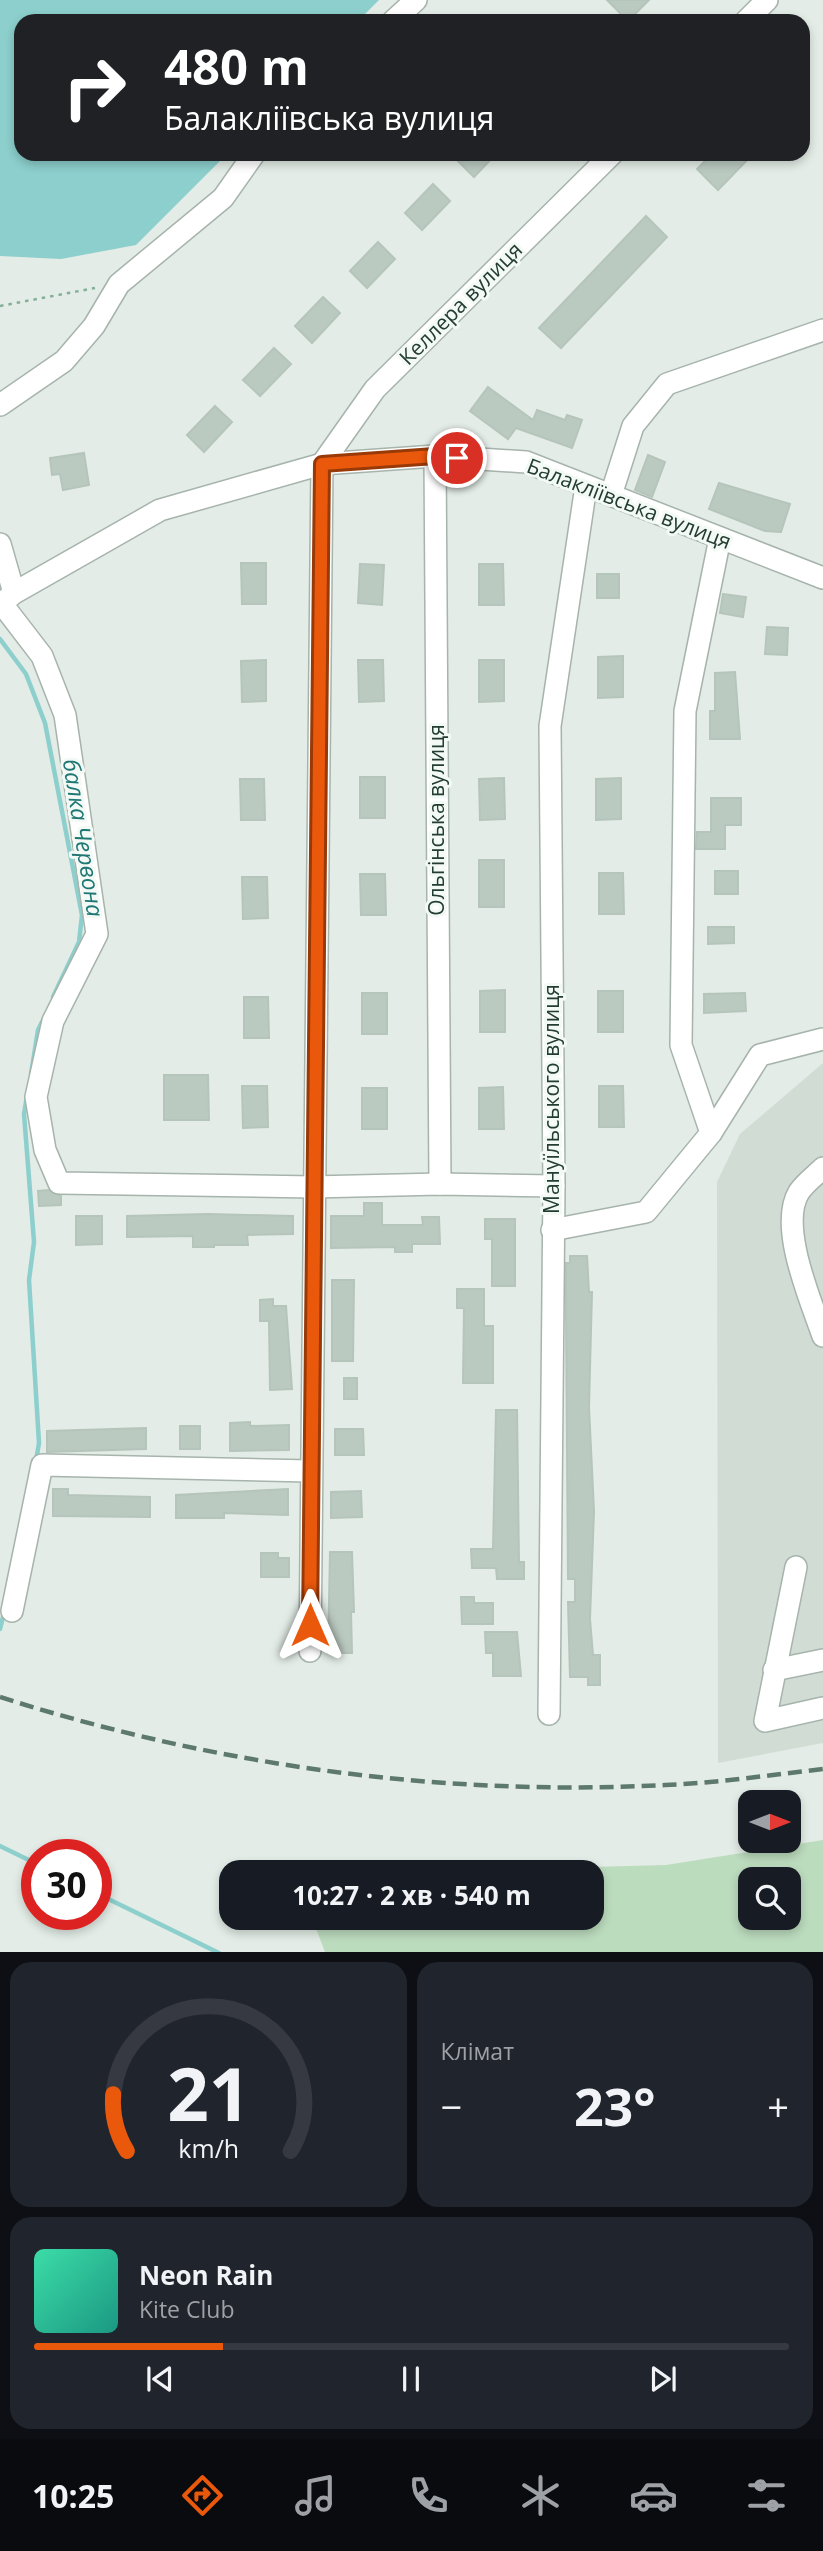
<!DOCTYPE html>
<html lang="uk">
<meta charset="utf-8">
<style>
:root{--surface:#171b24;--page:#20242c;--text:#f1f3f6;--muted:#9ea1a6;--line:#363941;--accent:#ea580c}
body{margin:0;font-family:"Open Sans",sans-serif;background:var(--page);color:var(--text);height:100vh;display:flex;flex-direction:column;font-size:26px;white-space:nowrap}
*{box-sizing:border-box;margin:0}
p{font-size:23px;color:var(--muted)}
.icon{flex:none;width:38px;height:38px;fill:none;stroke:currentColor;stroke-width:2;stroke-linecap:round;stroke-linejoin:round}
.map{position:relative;height:1952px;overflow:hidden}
.side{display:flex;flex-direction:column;gap:10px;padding:10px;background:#0d0f14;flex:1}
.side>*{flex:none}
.hud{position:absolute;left:14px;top:14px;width:796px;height:147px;border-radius:21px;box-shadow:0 4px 10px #0003;background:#202124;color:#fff;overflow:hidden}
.needle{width:46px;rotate:90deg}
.controls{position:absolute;left:738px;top:1790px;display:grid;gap:14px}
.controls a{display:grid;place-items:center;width:63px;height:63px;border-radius:14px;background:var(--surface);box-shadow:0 4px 10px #0003;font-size:35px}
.speed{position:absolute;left:21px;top:1839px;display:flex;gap:14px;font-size:35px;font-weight:700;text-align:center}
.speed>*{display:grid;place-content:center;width:91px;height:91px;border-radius:50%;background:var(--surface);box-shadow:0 4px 10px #0003;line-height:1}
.speed .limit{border:10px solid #d22;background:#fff;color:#111}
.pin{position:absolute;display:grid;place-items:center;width:60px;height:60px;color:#fff;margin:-30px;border:4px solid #fff;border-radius:50%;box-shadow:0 2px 7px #0007}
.me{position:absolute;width:77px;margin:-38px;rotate:0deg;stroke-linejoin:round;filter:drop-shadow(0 0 5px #0008)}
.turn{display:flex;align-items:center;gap:24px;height:147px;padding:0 35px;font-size:32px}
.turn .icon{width:91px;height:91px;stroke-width:2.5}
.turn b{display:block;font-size:49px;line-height:60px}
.big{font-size:52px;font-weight:700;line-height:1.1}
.side .card{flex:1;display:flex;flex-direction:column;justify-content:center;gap:10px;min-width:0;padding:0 24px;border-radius:21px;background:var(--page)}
.side .dial{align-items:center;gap:0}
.dial svg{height:182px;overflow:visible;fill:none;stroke:var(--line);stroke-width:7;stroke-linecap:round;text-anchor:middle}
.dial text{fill:var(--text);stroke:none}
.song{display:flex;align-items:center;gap:21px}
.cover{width:84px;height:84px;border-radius:10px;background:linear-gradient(135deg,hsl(160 70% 55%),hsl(170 70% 35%))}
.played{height:7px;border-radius:4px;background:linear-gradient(90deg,var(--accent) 25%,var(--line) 25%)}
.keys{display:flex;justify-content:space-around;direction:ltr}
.heat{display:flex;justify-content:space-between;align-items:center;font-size:38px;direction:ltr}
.side .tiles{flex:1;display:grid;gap:10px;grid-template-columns:1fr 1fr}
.card:last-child{grid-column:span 2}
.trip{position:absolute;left:219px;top:1860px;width:385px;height:70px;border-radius:21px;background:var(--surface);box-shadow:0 4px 10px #0003;font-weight:700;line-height:70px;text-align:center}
.tabs{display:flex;height:112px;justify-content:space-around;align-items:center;background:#090b0e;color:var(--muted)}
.tabs .icon{width:49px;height:49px}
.tabs .active{color:var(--accent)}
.tabs b{font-size:32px;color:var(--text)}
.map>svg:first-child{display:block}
.built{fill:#d1dcd5}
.green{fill:#bcdcbe;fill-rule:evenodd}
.water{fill:#8ccfcc}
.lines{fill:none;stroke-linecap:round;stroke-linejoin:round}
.stream{stroke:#8ccfcc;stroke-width:4.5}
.building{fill:#bbcac1;stroke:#b5c5bb;stroke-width:2}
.minor-casing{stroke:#a6b4ac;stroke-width:24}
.path{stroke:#84af99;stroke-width:2.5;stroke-dasharray:3.5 5;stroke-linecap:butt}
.minor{stroke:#fff;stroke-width:21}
.rail{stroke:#5d786c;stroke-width:4.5;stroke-dasharray:14 7;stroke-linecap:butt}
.route-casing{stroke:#983908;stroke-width:18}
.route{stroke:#ea580c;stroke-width:12}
.labels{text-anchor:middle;stroke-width:6;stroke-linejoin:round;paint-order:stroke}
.street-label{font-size:21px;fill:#233d31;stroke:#f3f9f5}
.water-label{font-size:23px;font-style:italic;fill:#1f7774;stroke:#f3f9f5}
</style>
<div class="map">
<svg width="823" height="1953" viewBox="0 0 823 1953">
<rect width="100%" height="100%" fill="#e3ece6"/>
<polygon class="built" points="823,1063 823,1743 718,1763 717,1182 740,1134"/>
<path class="green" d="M 823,1840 L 823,1952 L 325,1952 L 312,1918 L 592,1918 L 592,1872 L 406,1872 L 666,1865 ZM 751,1880 L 789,1880 L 789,1918 L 751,1918 Z"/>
<polygon class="water" points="0,0 379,0 358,21 21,21 21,154 227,154 136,245 61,259 0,256"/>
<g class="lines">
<g class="stream">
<polyline points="0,639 26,674 45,723 82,915 79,942 53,997"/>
<polyline points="31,1074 38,1030 44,1018"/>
<polyline points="27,1096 24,1114 34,1242 29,1280 39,1443 36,1461"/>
<polyline points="0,1629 4,1613"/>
<polyline points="0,1846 37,1864"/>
<polyline points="96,1893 219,1953"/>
</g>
</g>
<g class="building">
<polygon points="607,0 649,0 628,21"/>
<polygon points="451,154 496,154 474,177"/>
<polygon points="712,154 753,154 718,190 697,169"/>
<polygon points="433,184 450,201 422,230 405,213"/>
<polygon points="646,216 667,237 561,348 539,328"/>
<polygon points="378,242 395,259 367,288 350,271"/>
<polygon points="323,297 340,313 312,343 295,326"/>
<polygon points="274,348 291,364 260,396 243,380"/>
<polygon points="488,387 533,420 537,410 565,420 567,415 582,420 572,448 516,428 508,439 470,411"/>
<polygon points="215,406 232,422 204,452 187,435"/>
<polygon points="84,453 89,485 63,490 60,474 52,475 50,458"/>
<polygon points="648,455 665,462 652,497 635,490"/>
<polygon points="719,483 790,504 781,532 765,531 709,509"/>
<polygon points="241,563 266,563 266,604 242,604"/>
<polygon points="360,564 384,565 382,605 358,603"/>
<polygon points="479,564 503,564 504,605 479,605"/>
<rect x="597" y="574" width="22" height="24"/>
<polygon points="723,594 746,597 743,617 720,613"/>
<polygon points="767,627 788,628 787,655 765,654"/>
<polygon points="623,656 623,697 598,698 598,657"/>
<polygon points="266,660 266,701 242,702 241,661"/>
<polygon points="358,660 383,660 384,701 359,702"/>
<polygon points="479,660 504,660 504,701 479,702"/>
<polygon points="735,672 740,739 710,739 710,711 715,711 715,673"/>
<rect x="360" y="777" width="25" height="41"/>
<polygon points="504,778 505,819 480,820 479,779"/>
<polygon points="621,778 621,819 596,820 596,779"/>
<polygon points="240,779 264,779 265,820 241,820"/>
<polygon points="711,798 741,798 741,825 725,825 725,849 696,849 697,832 711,832"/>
<rect x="479" y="860" width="25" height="47"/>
<rect x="715" y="871" width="23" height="23"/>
<polygon points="599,873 623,873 624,914 599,914"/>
<polygon points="360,874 385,874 386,915 361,915"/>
<polygon points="242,877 267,877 268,918 243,919"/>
<polygon points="708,927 734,927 734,943 708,944"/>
<polygon points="505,990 505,1032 480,1032 480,991"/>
<rect x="598" y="991" width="25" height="41"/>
<rect x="362" y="993" width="25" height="41"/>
<polygon points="745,993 746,1011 704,1013 704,994"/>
<polygon points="244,997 268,997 269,1038 244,1038"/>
<polygon points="164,1075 208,1075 209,1120 164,1120"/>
<polygon points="242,1086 267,1086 268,1127 243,1128"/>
<polygon points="599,1086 623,1086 624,1127 599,1127"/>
<polygon points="503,1087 504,1129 479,1129 479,1088"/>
<rect x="362" y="1088" width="25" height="41"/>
<polygon points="49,1190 61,1196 61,1205 39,1206 38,1191"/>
<polygon points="364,1203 382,1203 382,1225 423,1225 422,1217 439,1217 440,1244 412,1244 412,1252 395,1252 395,1247 331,1248 331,1216 364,1216"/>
<polygon points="208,1214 293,1216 293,1234 247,1235 248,1245 214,1245 214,1247 193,1247 193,1236 127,1237 127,1216"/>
<polygon points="76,1216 102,1216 102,1244 76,1245"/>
<polygon points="485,1219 515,1219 515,1286 492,1286 492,1239 485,1239"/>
<polygon points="570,1256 587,1256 589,1292 592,1292 589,1407 594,1511 590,1619 593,1655 600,1655 600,1685 588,1685 588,1677 570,1677 568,1602 575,1602 575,1579 568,1579 566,1315 566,1263 570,1263"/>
<polygon points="332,1280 354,1280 353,1361 332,1361"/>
<polygon points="457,1289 484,1289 484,1326 493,1326 493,1383 463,1383 464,1308 457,1308"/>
<polygon points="273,1299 273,1306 286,1306 292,1389 270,1390 269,1321 260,1321 260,1300"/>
<rect x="344" y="1378" width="13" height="21"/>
<polygon points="496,1410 517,1410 519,1562 524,1562 524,1579 497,1579 496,1568 472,1568 471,1549 493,1549"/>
<polygon points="250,1422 250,1426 289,1425 289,1450 230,1451 230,1423"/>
<rect x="180" y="1426" width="20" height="23"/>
<polygon points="146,1428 146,1449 47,1452 47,1431"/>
<polygon points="335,1429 363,1429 364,1455 335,1455"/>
<polygon points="53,1489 68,1489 68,1495 150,1497 150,1517 53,1516"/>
<polygon points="288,1489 288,1515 224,1513 224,1518 176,1518 176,1495"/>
<polygon points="361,1491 362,1517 331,1518 331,1492"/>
<polygon points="330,1552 352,1552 354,1612 351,1612 352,1653 328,1653"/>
<polygon points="261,1553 278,1553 278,1558 289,1558 289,1577 261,1577"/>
<polygon points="461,1597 474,1597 474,1603 493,1603 493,1624 462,1624"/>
<polygon points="485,1632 517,1632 521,1676 493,1676 493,1653 486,1653"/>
</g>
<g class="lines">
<defs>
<g id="minor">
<polyline points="393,21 416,0"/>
<polyline points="746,21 767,0"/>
<polyline points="0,405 64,361 94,326 119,284 223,198 254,154"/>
<polyline points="435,456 440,1184"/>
<polyline points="611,495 633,426 667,384 823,330"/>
<polyline points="0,544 14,593"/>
<polyline points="2,604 42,656 65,715 97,934 53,1021 36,1097 45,1150 59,1183 313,1187 440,1184 554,1186"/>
<polyline points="0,605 14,593 160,510 322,464 435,456 526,462 823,578"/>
<polyline points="711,1133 681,1045 685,711 720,538"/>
<path d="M 823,1168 C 816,1175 805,1183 799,1192 C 778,1226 811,1301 823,1336"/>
<polyline points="552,1230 646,1212 711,1133 760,1055 823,1039"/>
<polyline points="796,1567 765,1721 823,1708"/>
<polyline points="12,1611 42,1465 310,1471"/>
<polyline points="310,1651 322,464 375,389 612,154"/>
<polyline points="774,1670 823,1660"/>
<polyline points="549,1714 554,1186 550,726 586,486"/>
</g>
</defs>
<use href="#minor" class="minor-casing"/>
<polyline class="path" points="0,306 95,288"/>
<use href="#minor" class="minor"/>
<path class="rail" d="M 0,1697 C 213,1765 441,1797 665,1785 C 717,1783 770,1775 823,1769"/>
</g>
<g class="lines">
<defs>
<polyline id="route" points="310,1625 322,464 435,456 457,458"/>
</defs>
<use href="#route" class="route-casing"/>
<use href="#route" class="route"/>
</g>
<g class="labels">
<g class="street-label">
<text transform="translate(461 304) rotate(-45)" y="7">Келлера вулиця</text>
<text transform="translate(629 504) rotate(21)" y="7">Балакліївська вулиця</text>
<text transform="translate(437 820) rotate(-90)" y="7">Ольгінська вулиця</text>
<text transform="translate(552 1099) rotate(-90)" y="7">Мануїльського вулиця</text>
</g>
<g class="water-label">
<text transform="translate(83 838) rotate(81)" y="8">балка Червона</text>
</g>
</g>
</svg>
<div class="controls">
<a><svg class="needle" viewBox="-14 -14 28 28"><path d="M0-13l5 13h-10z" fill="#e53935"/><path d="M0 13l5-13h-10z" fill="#9ea1a6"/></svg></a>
<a><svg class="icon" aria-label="search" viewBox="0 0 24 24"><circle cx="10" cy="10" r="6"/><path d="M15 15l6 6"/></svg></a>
</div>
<div class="speed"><div class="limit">30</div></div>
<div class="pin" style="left:457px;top:458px;background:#d93025"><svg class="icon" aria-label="arrive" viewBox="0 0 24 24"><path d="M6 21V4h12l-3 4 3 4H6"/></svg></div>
<svg class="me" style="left:310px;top:1625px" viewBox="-20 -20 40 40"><path d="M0-17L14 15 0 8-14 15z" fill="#ea580c" stroke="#fff" stroke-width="4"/></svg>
<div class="trip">10:27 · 2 хв · 540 m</div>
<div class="hud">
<div class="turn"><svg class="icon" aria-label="right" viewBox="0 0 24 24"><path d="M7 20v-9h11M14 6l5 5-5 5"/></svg><div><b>480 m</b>Балакліївська вулиця</div></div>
</div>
</div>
<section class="side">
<div class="tiles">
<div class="card dial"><svg viewBox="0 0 100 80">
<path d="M14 69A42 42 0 1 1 86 69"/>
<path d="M14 69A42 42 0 0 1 8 44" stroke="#ea580c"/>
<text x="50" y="56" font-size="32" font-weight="700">21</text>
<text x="50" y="72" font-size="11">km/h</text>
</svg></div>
<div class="card"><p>Клімат</p>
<div class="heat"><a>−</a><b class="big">23°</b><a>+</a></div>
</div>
<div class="card">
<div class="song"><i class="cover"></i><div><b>Neon Rain</b><p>Kite Club</p></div></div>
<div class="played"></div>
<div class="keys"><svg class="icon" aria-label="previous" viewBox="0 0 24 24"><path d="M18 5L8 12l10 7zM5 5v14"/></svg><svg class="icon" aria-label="pause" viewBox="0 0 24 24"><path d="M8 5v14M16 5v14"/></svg><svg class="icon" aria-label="next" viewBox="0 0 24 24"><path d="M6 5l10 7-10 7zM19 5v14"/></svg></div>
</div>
</div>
</section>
<nav class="tabs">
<b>10:25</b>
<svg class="icon active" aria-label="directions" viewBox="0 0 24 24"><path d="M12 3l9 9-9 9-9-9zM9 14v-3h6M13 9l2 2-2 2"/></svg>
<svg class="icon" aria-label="music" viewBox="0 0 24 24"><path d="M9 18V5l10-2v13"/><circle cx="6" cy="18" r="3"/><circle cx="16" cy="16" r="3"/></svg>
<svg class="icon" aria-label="phone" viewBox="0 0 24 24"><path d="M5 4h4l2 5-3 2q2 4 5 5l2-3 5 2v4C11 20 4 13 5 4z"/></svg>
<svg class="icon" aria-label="climate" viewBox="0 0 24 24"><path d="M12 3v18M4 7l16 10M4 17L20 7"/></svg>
<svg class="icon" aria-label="car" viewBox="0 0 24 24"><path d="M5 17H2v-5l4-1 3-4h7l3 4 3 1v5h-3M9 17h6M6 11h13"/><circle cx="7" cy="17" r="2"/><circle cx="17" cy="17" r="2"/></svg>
<svg class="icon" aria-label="filters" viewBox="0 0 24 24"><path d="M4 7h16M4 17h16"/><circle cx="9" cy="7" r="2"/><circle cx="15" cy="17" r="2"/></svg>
</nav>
